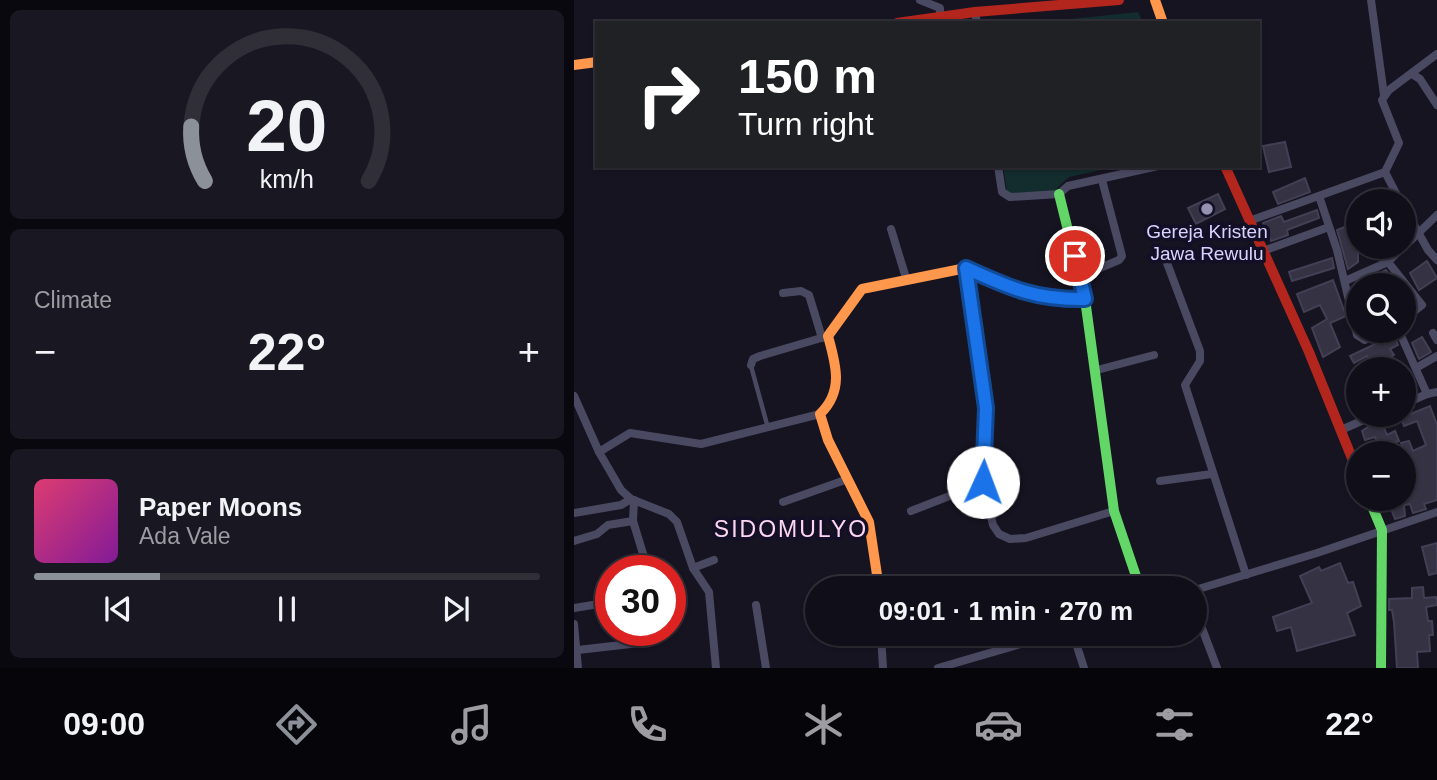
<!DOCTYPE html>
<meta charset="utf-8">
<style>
:root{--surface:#100f19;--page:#191822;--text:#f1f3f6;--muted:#9c9ca2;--line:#302f38;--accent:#8c9099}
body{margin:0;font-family:Helvetica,sans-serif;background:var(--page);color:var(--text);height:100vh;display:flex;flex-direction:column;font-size:26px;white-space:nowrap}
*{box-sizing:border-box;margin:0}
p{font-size:23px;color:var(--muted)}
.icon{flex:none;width:38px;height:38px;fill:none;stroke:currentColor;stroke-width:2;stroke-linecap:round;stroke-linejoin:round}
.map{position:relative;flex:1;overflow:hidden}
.drawer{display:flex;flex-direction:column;gap:10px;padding:10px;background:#09080e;width:574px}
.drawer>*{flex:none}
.guide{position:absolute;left:21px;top:21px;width:665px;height:147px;border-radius:0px;box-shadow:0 2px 5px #0004,0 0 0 2px var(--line);background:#202124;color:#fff;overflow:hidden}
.tools{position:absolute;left:772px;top:189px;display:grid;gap:14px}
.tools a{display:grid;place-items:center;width:70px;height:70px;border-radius:50%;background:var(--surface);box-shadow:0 2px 5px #0004,0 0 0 2px var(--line);font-size:35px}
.speed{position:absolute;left:21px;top:555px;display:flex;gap:14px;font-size:35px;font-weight:700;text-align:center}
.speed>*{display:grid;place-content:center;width:91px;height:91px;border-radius:50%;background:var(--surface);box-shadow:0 2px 5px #0004,0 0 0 2px var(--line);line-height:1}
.speed .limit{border:10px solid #d22;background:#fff;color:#111}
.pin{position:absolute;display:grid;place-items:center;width:60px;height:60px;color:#fff;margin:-30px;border:4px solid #fff;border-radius:50%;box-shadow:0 2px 7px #0007}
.me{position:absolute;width:77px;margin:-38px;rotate:2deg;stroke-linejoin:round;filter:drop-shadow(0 0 5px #0008)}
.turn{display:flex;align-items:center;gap:24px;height:147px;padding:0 28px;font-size:32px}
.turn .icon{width:91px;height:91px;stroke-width:2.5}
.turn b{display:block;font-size:49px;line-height:60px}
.big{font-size:52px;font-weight:800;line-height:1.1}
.drawer .card{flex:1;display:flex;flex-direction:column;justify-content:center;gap:10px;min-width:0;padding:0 24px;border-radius:10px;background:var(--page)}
.drawer .dial{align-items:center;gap:0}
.dial svg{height:182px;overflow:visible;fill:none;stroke:var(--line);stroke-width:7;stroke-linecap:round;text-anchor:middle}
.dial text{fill:var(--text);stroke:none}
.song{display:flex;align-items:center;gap:21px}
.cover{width:84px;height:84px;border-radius:10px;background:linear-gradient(135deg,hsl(340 70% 55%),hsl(290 70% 35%))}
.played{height:7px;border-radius:4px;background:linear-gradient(90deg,var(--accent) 25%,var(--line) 25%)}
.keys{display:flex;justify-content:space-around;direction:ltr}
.heat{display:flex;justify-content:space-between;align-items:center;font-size:38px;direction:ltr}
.trip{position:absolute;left:231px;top:576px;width:402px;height:70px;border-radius:35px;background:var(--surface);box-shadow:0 2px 5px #0004,0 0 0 2px var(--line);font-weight:800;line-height:70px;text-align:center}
.menu{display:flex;height:112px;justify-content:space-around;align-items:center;background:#06060a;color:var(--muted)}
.menu .icon{width:49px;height:49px}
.menu .active{color:var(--accent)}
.menu b{font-size:32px;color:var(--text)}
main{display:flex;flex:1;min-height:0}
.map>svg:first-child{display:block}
.green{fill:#132c2d}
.building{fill:#343243;stroke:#433f54;stroke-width:2}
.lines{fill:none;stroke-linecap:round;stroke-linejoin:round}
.lane{stroke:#4a4962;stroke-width:4.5}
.street{stroke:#4a4962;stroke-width:8}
.fast{stroke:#63d668;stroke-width:10}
.slow{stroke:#ff974d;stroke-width:10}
.jam{stroke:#b3261e;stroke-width:10}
.route-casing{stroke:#114b97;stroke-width:18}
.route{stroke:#1a73e8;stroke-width:12}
.poi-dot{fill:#9591b1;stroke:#130f26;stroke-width:2.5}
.labels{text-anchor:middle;stroke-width:7;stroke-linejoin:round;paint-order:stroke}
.poi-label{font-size:19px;fill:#d9d4ff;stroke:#130f26}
.quarter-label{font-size:23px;letter-spacing:2px;fill:#ffd6f0;stroke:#130f26}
</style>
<main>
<section class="drawer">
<div class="card dial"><svg viewBox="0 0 100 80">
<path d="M14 69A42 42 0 1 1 86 69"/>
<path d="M14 69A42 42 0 0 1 8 45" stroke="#8c9099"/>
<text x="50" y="56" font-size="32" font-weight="700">20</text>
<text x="50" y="72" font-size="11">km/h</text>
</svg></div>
<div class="card"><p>Climate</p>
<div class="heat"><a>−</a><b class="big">22°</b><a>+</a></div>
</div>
<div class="card">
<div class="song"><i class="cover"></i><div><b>Paper Moons</b><p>Ada Vale</p></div></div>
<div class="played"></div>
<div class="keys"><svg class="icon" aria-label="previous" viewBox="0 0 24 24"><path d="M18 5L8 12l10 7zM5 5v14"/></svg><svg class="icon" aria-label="pause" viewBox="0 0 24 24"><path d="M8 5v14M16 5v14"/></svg><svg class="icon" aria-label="next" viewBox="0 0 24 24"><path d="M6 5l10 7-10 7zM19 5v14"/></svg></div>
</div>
</section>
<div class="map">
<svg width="863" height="668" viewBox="0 0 863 668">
<rect width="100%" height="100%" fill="#161421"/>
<g class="green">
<polygon points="564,12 569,23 459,23"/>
<polygon points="429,166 545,166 495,177 478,193 434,198"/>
</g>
<g class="building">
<polygon points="711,142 717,167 695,172 689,146"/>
<polygon points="731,178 736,192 704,204 699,192"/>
<polygon points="644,194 651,209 622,224 614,208"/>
<polygon points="743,210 745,218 713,230 714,235 697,241 689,223 707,216 710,222"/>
<polygon points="773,226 779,240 776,241 784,253 784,262 774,269 763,230"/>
<polygon points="758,258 760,268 718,281 715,272"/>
<polygon points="853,261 863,278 845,290 836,273"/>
<polygon points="812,270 818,278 805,285 796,285 792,279"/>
<polygon points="759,280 772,316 756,323 766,347 749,357 738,328 753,319 746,305 730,312 723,294"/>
<polygon points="820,335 824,345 816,349 820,355 815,358 823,369 799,369 793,356 780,363 776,356"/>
<polygon points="848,337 857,352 845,359 838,343"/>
<polygon points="856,406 863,425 863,500 850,504 852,509 839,513 836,504 830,505 831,516 821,519 816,506 830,501 830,476 838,473 827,443 835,441 839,451 852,445 843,421 830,426 826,415 834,415"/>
<polygon points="808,415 821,415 807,421 813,435 821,431 825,441 805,449 801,437 791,440 788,431 806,419"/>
<polygon points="863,543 863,573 855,575 848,547"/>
<polygon points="766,563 774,583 779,582 787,606 773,613 781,635 723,651 717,627 703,631 699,617 738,603 726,576 745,567 747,571"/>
<polygon points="849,587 850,598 862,597 863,601 863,605 852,607 854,621 858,621 859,635 855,635 856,651 843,652 844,668 823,668 820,622 818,610 815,610 815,599 838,598 838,588"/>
</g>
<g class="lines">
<polyline class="lane" points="177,366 194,428"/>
<g class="street">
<polyline points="346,0 366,8 366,17"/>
<polyline points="797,0 810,95"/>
<polyline points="401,12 403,23"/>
<polyline points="838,74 846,79 863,105"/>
<polyline points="424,166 428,192 436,197 485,194 494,186 584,166"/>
<polyline points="745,196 763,250 783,335 791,340 809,331"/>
<polyline points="826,201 811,172 825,143 808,100 815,90 863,54"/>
<polyline points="830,207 854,250 863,260"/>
<polyline points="675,221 811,172"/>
<polyline points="317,229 332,278"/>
<polyline points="830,247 863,215"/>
<polyline points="689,251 755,227"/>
<polyline points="590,255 626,351 626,361 611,385 672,575"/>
<polyline points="814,262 848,305 830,319"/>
<polyline points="392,268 412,408 409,483 419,525 425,534 436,539 452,538 540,511"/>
<polyline points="507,276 545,260 548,256 528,180"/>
<polyline points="771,281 814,262 829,247"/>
<polyline points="209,293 227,291 235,295 248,338"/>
<polyline points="825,331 853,394 863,392"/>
<polyline points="859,333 863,340"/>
<polyline points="177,365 179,359 186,356 254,336"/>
<polyline points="842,368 863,356"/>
<polyline points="523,370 580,355"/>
<polyline points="0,396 25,452 47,490 57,499 95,514 103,522 119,568 135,592 142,668"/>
<polyline points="830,404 853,394"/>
<polyline points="767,430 801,415"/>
<polyline points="25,452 56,433 127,444 246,414"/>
<polyline points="586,481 638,474"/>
<polyline points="60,500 59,521 74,570"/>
<polyline points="209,502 274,479"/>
<polyline points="337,511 409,483"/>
<polyline points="0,513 47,505 57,499"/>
<polyline points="0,541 23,534 34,525 59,521"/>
<polyline points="119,568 140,560"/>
<polyline points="621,590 743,553 863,512"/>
<polyline points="621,602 626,623 643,668"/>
<polyline points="182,605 192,668"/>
<polyline points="0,608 37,602"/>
<polyline points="0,624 4,668"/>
<polyline points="307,634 309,668"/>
<polyline points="499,634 510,668"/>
<polyline points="4,650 65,643"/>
<polyline points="364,668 481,634"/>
</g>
<g class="fast">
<polyline points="485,194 511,299 540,511 566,588"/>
<polyline points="795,499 808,530 807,668"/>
</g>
<g class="slow">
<polyline points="581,0 589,23"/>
<polyline points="0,65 23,62"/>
<path d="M 305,588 L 295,522 L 254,440 L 246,414 C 270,391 262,365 254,336 L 288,289 L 392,268 L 444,291 L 482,299 L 511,299"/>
</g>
<g class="jam">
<polyline points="323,23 401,12 545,0"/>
<polyline points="651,166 735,352 784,473"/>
</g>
</g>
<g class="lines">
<defs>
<path id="route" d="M 409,482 L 412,408 L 392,268 C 436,288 462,300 511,299 L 501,256"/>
</defs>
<use href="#route" class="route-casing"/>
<use href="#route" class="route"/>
</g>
<circle class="poi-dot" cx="633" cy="209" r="7"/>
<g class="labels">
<g class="poi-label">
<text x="633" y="238">Gereja Kristen<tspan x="633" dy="22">Jawa Rewulu</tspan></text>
</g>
<g class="quarter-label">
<text x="217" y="537">SIDOMULYO</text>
</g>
</g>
</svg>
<div class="tools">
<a><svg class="icon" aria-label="sound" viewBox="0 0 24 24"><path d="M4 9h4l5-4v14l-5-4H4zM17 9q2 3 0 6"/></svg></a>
<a><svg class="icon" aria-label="search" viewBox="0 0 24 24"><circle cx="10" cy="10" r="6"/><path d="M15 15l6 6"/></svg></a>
<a>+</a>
<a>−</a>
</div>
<div class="speed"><div class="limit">30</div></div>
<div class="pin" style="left:501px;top:256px;background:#d93025"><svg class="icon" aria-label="arrive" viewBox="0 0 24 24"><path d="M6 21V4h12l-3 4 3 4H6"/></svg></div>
<svg class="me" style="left:409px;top:482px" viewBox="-20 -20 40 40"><circle r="19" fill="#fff"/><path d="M0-13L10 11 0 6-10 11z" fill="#1a73e8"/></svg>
<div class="trip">09:01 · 1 min · 270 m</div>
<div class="guide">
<div class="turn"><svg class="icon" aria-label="right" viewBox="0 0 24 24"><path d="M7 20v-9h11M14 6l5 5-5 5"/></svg><div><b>150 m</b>Turn right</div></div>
</div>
</div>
</main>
<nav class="menu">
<b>09:00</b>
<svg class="icon active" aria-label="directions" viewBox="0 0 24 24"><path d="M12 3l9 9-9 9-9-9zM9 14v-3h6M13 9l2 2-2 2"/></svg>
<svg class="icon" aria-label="music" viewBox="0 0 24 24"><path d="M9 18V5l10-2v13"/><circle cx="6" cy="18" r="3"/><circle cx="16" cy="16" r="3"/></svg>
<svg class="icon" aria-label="phone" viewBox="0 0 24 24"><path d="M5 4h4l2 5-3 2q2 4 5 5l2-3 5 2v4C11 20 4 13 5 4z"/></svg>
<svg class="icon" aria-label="climate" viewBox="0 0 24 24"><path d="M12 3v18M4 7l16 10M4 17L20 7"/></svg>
<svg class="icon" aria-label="car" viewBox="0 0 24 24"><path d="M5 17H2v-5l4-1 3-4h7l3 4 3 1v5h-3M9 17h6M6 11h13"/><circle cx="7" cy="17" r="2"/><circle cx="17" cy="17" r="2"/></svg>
<svg class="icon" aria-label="filters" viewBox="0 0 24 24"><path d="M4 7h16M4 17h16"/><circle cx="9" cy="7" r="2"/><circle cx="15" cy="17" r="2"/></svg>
<b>22°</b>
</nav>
